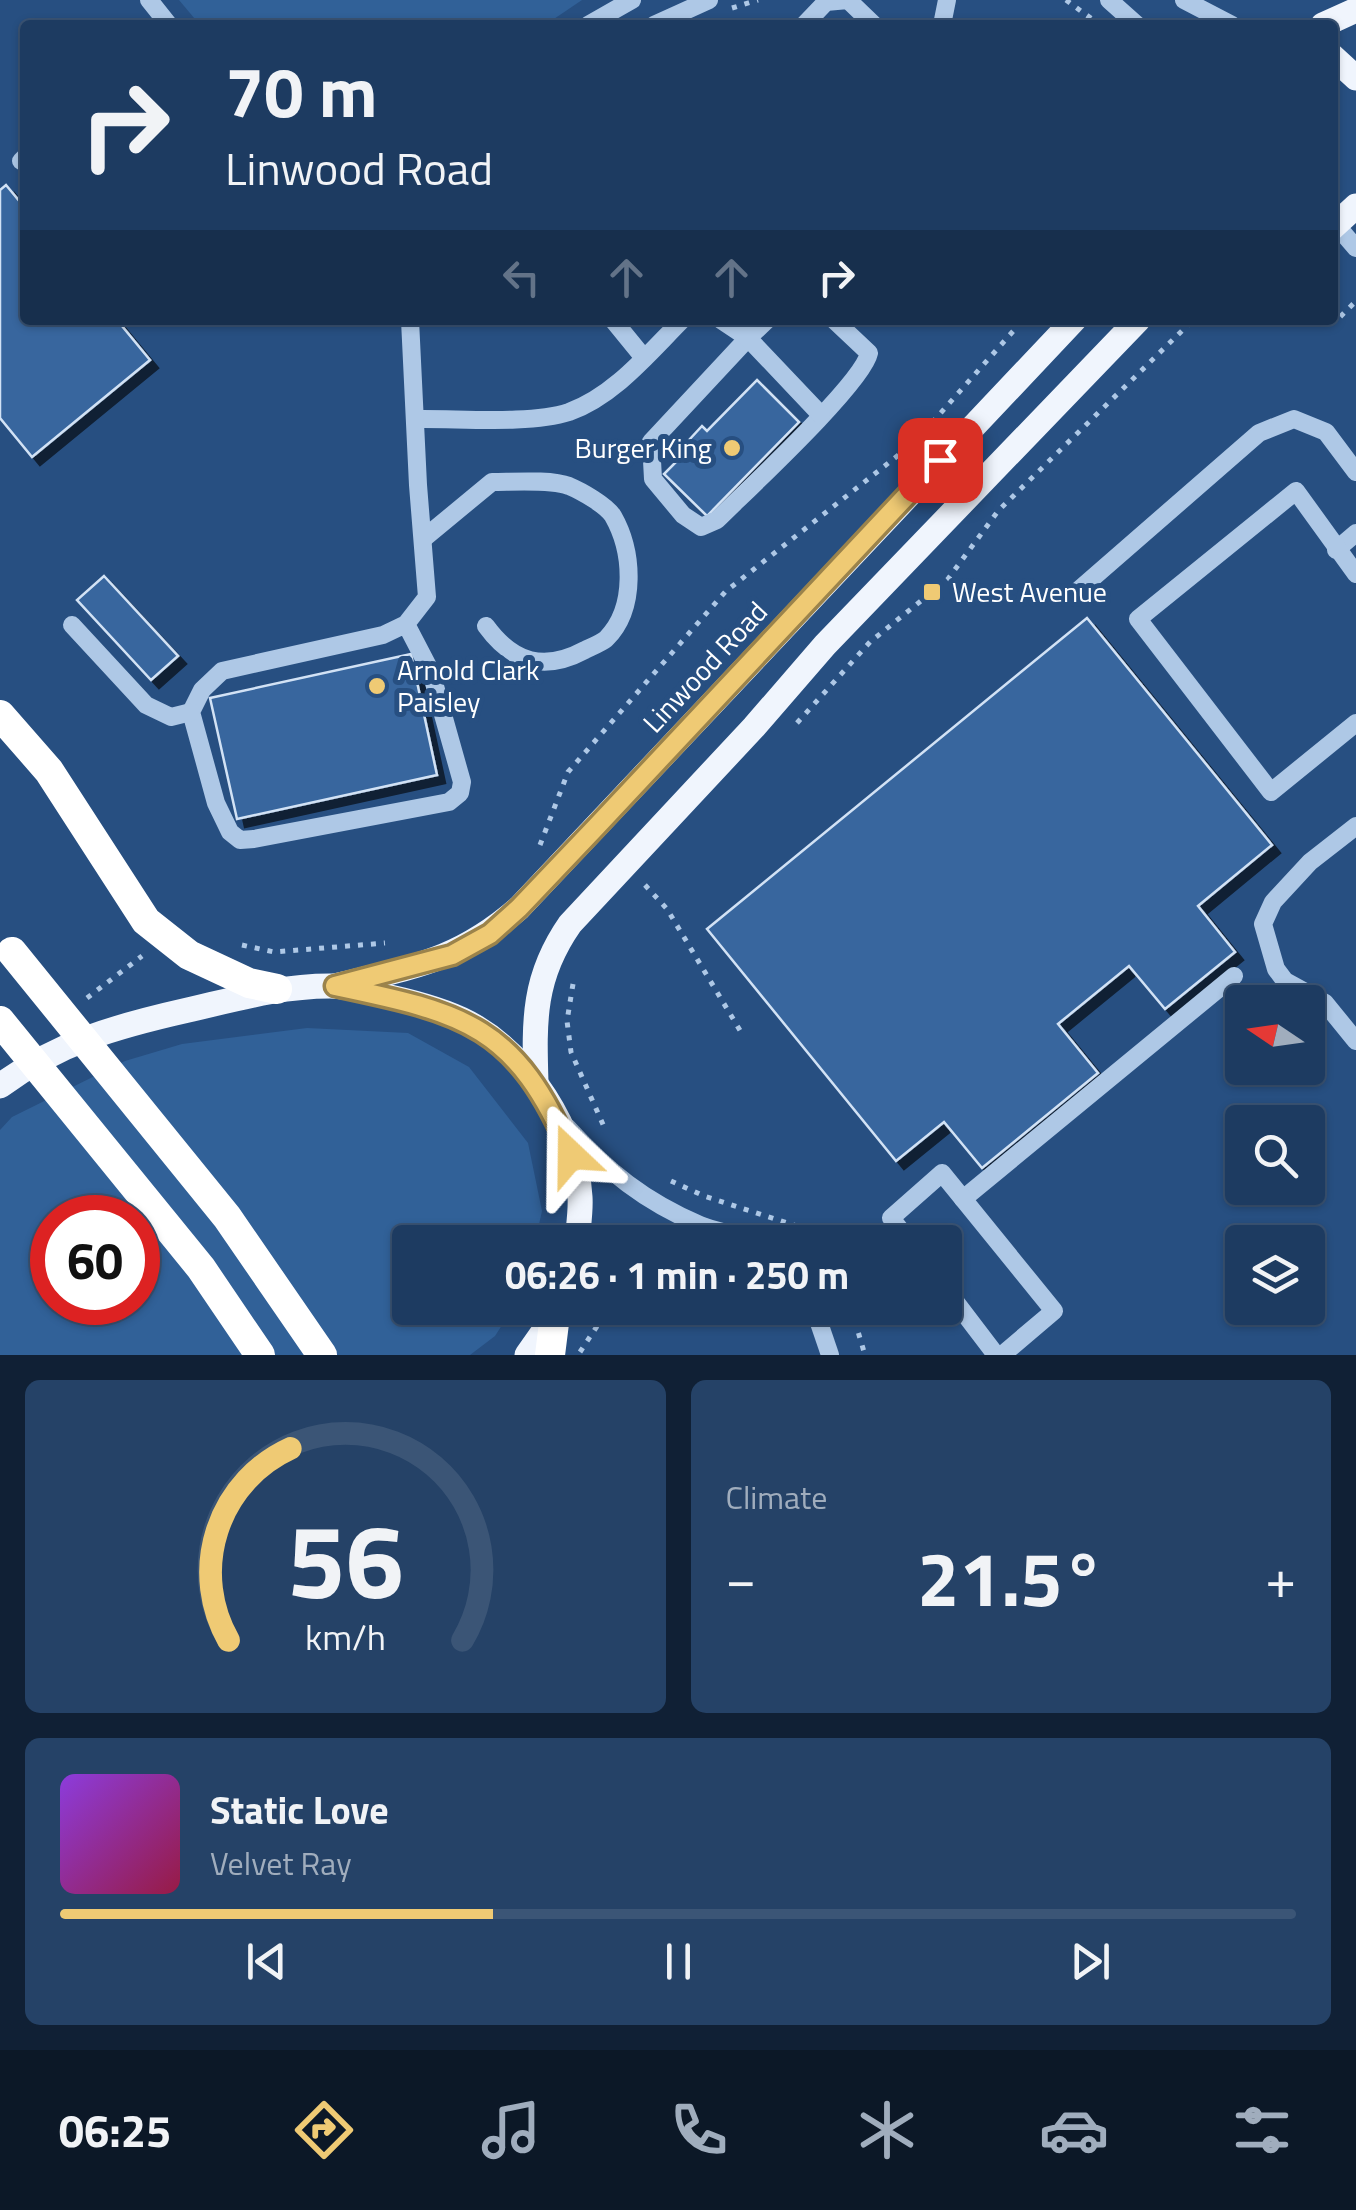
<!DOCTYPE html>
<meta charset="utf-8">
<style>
:root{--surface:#1d3b61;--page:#254267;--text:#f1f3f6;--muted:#a0adbd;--line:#3b5576;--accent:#efca74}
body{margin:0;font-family:"Titillium Web",sans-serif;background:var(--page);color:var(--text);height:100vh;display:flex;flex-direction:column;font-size:38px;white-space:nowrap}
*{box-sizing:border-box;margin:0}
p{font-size:32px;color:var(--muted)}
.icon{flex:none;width:55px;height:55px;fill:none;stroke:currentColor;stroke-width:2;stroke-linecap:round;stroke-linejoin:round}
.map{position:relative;height:1355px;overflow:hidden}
.panel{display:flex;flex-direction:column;gap:25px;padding:25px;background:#102035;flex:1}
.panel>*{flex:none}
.hud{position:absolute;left:20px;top:20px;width:1318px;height:305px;border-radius:10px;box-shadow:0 2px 8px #0004,0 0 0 2px var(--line);background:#1d3b61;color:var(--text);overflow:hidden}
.needle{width:65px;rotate:283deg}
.controls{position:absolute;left:1225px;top:985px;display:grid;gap:20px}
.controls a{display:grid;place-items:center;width:100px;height:100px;border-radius:10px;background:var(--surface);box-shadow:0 2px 8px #0004,0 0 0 2px var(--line);font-size:50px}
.speed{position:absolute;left:30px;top:1195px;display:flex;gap:20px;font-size:50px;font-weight:700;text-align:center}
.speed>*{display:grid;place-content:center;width:130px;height:130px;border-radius:50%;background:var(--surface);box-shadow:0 2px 8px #0004,0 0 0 2px var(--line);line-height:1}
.speed .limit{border:15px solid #d22;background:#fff;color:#111}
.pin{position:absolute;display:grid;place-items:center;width:85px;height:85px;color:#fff;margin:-42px;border-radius:20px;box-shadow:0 5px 15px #0006}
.me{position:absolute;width:110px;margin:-55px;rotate:337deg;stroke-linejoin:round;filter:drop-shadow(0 0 8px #0008)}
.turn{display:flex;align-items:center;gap:35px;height:210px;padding:0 40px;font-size:45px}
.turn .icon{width:130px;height:130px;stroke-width:2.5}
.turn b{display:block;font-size:70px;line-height:85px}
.lanes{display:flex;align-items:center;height:95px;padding:0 40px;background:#0003;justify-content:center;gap:50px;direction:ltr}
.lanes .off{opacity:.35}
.big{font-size:75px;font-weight:700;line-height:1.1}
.panel .card{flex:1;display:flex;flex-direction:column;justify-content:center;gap:15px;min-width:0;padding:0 35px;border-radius:15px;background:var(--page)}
.panel .dial{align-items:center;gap:0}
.dial svg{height:260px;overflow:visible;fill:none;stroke:var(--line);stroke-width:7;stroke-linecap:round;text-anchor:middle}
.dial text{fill:var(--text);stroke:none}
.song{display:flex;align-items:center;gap:30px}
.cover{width:120px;height:120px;border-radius:15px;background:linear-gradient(135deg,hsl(270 70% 55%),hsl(340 70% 35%))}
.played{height:10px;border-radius:5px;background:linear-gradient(90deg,var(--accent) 35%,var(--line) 35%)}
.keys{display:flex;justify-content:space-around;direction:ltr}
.heat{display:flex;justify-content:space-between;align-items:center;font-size:55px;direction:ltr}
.panel .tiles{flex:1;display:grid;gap:25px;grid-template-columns:1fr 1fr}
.card:last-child{grid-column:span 2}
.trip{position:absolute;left:392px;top:1225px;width:570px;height:100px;border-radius:10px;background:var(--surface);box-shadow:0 2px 8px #0004,0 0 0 2px var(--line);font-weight:700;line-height:100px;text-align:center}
.menu{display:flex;height:160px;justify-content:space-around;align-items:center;background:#0c1827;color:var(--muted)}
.menu .icon{width:70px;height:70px}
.menu .selected{color:var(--accent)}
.menu b{font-size:45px;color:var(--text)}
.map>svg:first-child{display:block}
.green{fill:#316198;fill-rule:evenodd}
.building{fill:#37669e;stroke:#d2e2f5;stroke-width:2.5;filter:url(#shadow)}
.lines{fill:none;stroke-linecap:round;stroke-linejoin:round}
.path{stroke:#aec8e6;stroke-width:5;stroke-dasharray:5 8;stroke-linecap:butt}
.minor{stroke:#aec8e6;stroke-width:18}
.major{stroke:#f0f5fd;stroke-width:25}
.highway{stroke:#fff;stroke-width:30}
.highway-bridge{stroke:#fff;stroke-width:30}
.route-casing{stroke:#9b834b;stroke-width:25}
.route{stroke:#efca74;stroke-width:18}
.poi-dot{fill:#efca74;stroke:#274f81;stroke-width:4}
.labels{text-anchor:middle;stroke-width:10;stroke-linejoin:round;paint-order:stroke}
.poi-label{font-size:28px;fill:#fff;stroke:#274f81;text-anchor:start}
.street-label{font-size:28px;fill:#fff;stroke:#274f81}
</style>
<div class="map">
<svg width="1356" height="1355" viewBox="0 0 1356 1355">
<defs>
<filter id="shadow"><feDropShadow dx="8" dy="8" stdDeviation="0" flood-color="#0009"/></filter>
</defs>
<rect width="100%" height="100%" fill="#274f81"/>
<g class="green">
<polygon points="179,0 582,0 545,25 200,25"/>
<path d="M 307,1028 L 408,1033 L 469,1067 L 528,1143 L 542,1211 L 535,1242 L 410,1242 L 410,1308 L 513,1308 L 495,1336 L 470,1355 L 0,1355 L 0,1130 L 12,1117 L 125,1061 L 182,1044 ZM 52,1218 L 138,1218 L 138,1302 L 52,1302 Z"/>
</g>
<g class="building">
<polygon points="6,185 25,208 25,320 117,320 150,360 32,457 0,418 0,190"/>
<polygon points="757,380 799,422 707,516 664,474 679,459 675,455 684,447 688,450 693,445 689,440 702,426 707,431"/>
<polygon points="104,576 178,656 151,680 77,600"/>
<polygon points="1087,618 1272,845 1198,906 1235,952 1165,1009 1129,966 1058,1024 1098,1073 982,1168 944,1122 896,1161 707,929"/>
<polygon points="411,654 437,775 237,819 210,698"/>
</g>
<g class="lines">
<g class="path">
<polyline points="1066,0 1096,22 1096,25"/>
<polyline points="732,8 758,0"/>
<polyline points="1330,320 1335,322 1356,301"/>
<polyline points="797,723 870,642 948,579 998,511 1193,320"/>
<polyline points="540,845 568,772 725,592 915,442 1023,320"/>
<polyline points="645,885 667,909 744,1037"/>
<polyline points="242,945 274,952 385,943"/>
<polyline points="573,984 567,1021 571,1052 605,1129"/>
<polyline points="87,998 142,956"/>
<polyline points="671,1181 704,1196 809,1230 816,1242"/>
<polyline points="851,1308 865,1355"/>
<polyline points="580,1352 609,1308"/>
</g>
<g class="minor">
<polyline points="149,0 169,25"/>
<polyline points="1109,0 1137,25"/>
<polyline points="1184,0 1232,25"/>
<polyline points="588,25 632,0"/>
<polyline points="654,25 709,0"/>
<polyline points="804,25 826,2 848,0 874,25"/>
<polyline points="942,25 947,0"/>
<polyline points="21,161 25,157"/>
<polyline points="1337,226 1356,248"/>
<polyline points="613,320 644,358"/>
<path d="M 721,320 L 748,338 L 651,442 L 653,479 L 683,515 L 701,527 L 717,520 C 745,492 863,383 869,353 L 834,320"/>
<polyline points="767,320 748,338 821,415"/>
<path d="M 415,419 C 458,418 529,425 569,412 C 614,396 649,353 682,320"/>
<path d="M 423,539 L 492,482 C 512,482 551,479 569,486 C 581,491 606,505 613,516 C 633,551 637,608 606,639 C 601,643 591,647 585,650 C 544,672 513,663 486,626"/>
<polyline points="1336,550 1356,533"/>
<polyline points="1356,574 1296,491 1138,619 1271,792 1356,723"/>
<polyline points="1073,595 1259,433 1294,419 1326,432 1356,472"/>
<polyline points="406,624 431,672 462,782 460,793 449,802 254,839 240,840 230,832 216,803 191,712 202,690 222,671 383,635 406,624 427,597 418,485 410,320"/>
<polyline points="72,625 146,705 171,717 191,712"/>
<polyline points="1356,826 1310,862 1273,902 1263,924 1276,969 1285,981 1325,1003 1356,1041"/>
<path d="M 567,1127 C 608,1172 644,1201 700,1225 C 717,1232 736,1234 753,1242"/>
<polyline points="963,1199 1234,976"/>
<polyline points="651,1242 704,1227"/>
<polyline points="910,1242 891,1218 942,1173 1054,1311 1002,1355"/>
<polyline points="945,1288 996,1355"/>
<polyline points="814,1308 830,1355"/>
</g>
<g class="major">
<polyline points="1323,25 1356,10"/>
<polyline points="1332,56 1356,78"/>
<polyline points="1332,228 1356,206"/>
<path d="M 335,986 C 411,967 457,962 519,908 L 1074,320"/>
<path d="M 536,1083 C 534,1020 533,977 570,924 L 754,727 L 825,645 L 1138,320"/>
<path d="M 0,1086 C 59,1042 117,1026 188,1010 C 236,999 281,986 330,986 C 350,986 371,993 390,997 C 417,1003 444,1010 469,1023 C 528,1055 576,1130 580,1197 C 581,1212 578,1228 577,1242"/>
<polyline points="527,1355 553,1318"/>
</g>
<g class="highway">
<polyline points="0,715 49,771 146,921 189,955 249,983 277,989"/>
<polyline points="550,1355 555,1315"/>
</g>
<g class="highway-bridge">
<polyline points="12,952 227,1217 322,1355"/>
<polyline points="0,1021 201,1268 260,1355"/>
</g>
</g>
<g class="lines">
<defs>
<path id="route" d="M 571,1155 C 517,1025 464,1013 335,986 L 452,955 L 490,934 L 519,908 L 597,826 L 940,460"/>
</defs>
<use href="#route" class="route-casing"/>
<use href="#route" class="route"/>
</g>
<g class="poi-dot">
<circle cx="732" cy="448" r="10"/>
<rect x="922" y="582" width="20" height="20" rx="5"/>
<circle cx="377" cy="686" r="10"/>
</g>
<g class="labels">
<g class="poi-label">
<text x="712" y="458" text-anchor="end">Burger King</text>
<text x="952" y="602">West Avenue</text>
<text x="397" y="680">Arnold Clark<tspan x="397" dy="32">Paisley</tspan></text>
</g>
<g class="street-label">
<text transform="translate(705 667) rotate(-47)" y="10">Linwood Road</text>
</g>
</g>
</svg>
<div class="controls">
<a><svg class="needle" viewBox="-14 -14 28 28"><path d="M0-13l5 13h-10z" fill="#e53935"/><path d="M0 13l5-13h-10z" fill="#a0adbd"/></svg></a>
<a><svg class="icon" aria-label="search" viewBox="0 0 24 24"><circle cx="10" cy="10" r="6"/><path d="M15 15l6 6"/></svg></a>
<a><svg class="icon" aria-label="layers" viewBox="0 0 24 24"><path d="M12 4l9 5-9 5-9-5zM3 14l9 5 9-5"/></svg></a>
</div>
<div class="speed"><div class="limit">60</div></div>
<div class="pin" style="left:940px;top:460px;background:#d93025"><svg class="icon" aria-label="arrive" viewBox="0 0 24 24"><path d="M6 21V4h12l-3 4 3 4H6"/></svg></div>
<svg class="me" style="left:571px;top:1155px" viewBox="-20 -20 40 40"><path d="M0-17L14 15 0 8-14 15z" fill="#efca74" stroke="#fff" stroke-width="4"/></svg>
<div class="trip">06:26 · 1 min · 250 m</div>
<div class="hud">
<div class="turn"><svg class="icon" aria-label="right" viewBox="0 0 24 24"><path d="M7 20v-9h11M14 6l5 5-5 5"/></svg><div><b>70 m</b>Linwood Road</div></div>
<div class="lanes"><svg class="icon off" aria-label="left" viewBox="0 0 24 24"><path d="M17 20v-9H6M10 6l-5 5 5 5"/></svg><svg class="icon off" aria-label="ahead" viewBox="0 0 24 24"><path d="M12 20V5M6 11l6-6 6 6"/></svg><svg class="icon off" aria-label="ahead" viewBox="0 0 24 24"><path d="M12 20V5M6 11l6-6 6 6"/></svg><svg class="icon" aria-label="right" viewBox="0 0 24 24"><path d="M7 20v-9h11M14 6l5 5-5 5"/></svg></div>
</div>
</div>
<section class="panel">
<div class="tiles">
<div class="card dial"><svg viewBox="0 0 100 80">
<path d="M14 69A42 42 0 1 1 86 69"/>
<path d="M14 69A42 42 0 0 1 33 10" stroke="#efca74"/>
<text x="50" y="56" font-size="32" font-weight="700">56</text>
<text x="50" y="72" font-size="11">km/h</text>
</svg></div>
<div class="card"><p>Climate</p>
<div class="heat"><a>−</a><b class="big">21.5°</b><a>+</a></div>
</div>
<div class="card">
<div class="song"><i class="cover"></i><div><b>Static Love</b><p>Velvet Ray</p></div></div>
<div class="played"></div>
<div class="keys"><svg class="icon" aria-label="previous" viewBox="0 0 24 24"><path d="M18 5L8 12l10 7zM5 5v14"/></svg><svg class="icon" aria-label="pause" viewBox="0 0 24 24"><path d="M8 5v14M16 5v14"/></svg><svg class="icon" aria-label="next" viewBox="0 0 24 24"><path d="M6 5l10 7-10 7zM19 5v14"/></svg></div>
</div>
</div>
</section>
<nav class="menu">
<b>06:25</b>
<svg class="icon selected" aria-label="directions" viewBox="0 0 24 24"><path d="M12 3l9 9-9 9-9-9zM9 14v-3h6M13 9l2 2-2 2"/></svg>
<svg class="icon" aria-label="music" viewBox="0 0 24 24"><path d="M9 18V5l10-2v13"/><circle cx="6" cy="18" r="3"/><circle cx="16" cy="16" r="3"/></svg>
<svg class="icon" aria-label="phone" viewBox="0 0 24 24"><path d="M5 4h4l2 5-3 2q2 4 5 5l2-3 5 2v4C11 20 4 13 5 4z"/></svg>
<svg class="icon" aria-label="climate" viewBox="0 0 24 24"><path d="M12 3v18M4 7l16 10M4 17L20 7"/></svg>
<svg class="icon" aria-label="car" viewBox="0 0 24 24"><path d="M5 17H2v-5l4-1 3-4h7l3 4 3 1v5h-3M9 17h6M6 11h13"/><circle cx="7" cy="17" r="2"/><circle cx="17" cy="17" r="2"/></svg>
<svg class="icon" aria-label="filters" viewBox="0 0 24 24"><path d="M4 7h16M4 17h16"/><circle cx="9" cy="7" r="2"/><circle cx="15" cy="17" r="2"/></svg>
</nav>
